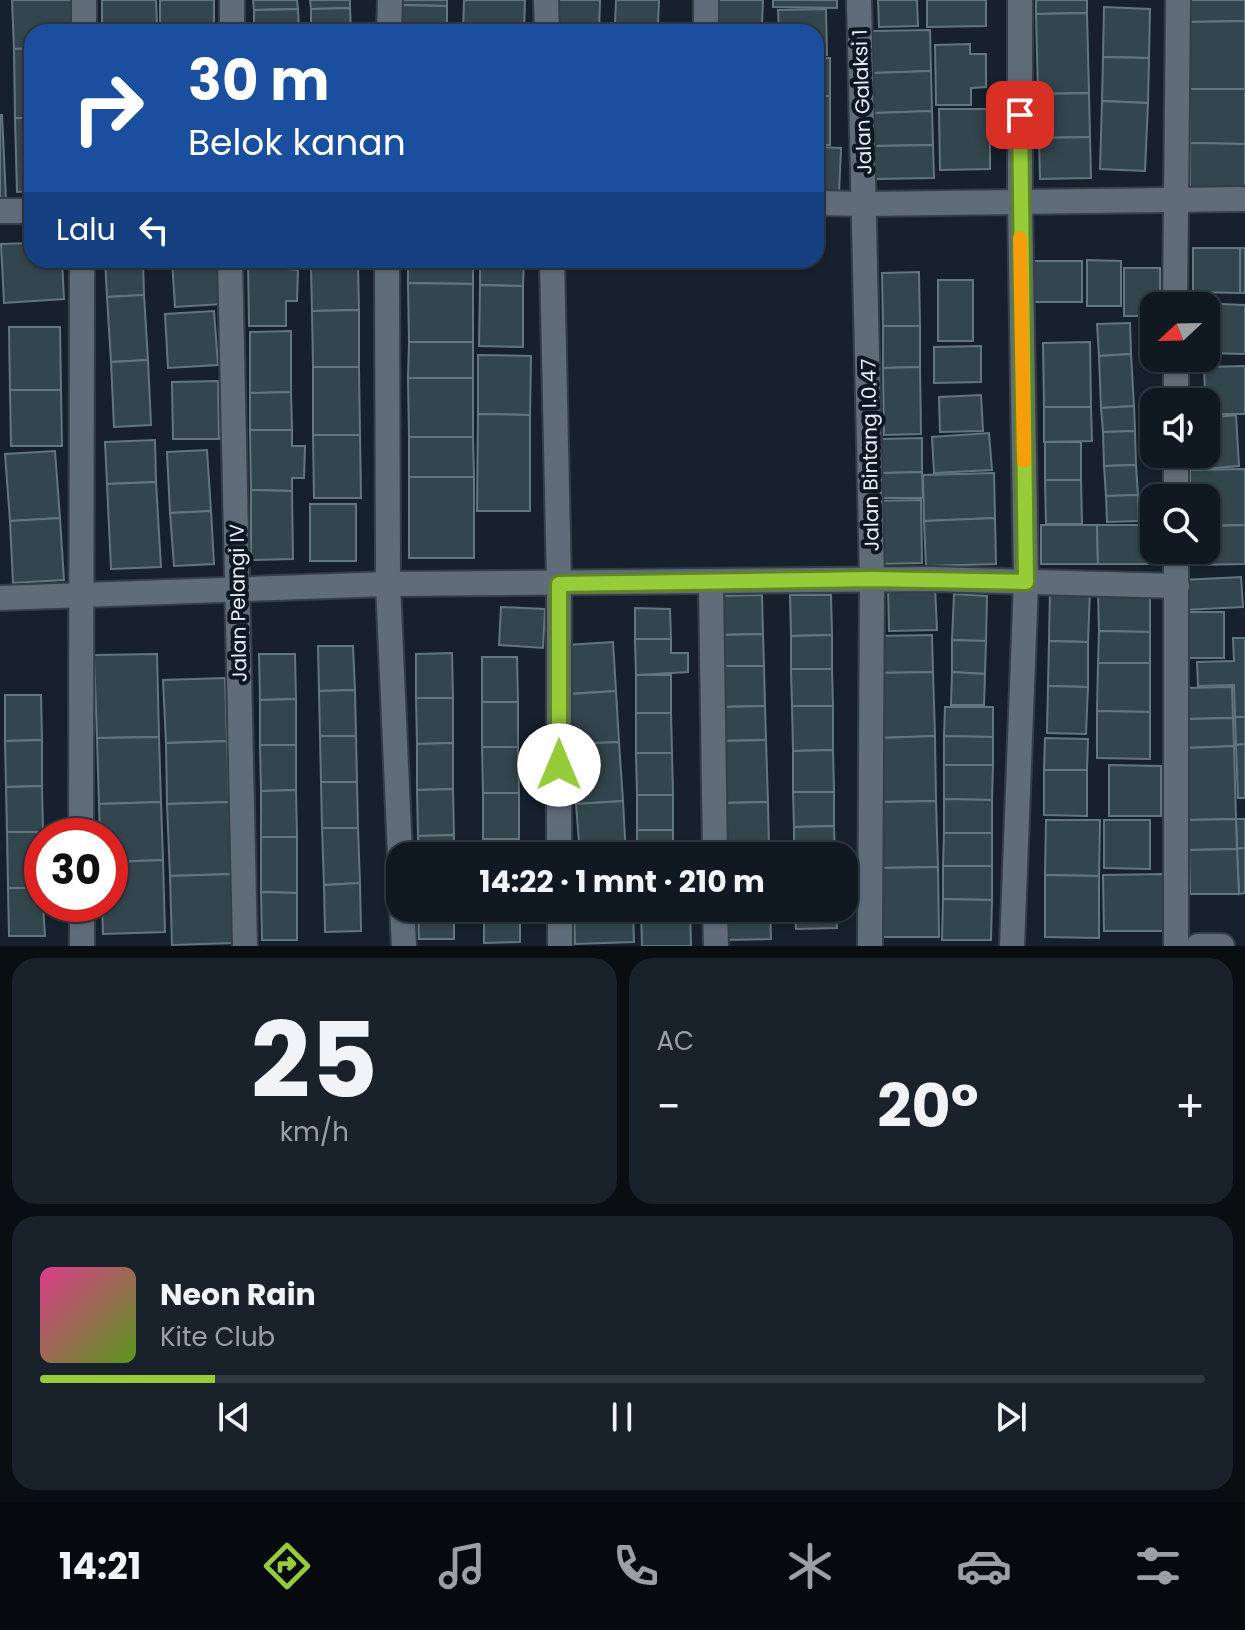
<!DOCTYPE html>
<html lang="id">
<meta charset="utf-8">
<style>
:root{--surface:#101922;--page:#19222a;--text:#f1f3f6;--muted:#9ca0a5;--line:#303840;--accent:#96cc3a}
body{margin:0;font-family:Poppins,sans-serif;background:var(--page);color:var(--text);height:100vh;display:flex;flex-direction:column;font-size:30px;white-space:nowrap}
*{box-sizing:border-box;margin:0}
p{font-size:26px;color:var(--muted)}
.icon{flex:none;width:44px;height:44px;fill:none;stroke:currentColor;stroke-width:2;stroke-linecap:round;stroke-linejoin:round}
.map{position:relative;height:946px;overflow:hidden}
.details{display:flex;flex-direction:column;gap:12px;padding:12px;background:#090e13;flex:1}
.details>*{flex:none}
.guide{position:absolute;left:24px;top:24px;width:800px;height:244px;border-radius:24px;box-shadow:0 2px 6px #0004,0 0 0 2px var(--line);background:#1a4fa0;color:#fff;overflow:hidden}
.needle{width:52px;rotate:248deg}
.controls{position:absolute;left:1140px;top:292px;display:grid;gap:16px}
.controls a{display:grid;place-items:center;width:80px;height:80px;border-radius:16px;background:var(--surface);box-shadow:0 2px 6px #0004,0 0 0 2px var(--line);font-size:40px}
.speed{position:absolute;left:24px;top:818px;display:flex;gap:16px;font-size:40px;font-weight:700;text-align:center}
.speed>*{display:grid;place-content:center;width:104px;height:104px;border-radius:50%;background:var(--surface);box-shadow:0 2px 6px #0004,0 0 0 2px var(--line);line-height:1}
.speed .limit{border:12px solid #d22;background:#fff;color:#111}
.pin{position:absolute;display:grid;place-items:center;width:68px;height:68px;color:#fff;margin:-34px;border-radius:16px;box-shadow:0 4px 12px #0006}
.me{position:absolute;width:88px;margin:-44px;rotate:0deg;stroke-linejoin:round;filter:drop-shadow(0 0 6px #0008)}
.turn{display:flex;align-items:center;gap:28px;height:168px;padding:0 32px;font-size:36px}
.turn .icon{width:104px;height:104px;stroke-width:2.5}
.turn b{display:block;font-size:56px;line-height:68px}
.then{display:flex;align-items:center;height:76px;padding:0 32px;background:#0003;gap:16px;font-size:30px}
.big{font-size:60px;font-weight:700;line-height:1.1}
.details .widget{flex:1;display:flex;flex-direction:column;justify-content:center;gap:12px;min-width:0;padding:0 28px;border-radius:24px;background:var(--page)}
.details .dial{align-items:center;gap:0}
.dial b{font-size:104px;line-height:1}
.song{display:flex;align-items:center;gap:24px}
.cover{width:96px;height:96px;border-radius:12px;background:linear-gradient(135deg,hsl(330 70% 55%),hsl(90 70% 35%))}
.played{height:8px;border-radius:4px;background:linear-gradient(90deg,var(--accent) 15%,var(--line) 15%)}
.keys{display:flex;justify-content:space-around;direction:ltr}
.heat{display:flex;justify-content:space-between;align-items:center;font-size:44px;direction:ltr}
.details .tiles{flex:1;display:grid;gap:12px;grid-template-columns:1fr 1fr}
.widget:last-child{grid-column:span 2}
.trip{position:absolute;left:386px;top:842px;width:472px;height:80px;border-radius:24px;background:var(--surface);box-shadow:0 2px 6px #0004,0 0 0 2px var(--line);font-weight:700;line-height:80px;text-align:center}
.tab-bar{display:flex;height:128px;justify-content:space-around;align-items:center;background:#060a0e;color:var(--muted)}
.tab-bar .icon{width:56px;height:56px}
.tab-bar .current{color:var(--accent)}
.tab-bar b{font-size:36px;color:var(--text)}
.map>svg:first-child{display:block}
.building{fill:#33454d;stroke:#62767e;stroke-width:2}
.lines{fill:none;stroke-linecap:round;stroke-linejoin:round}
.minor-casing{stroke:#353d47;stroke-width:28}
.minor{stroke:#5f6c7a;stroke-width:24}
.route-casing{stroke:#628526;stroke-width:20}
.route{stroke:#96cc3a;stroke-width:14}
.slow{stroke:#f59e0b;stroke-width:14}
.labels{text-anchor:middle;stroke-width:8;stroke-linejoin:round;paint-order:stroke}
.street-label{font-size:20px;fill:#e8eff7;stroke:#0d1823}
</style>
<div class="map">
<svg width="1245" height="946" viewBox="0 0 1245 946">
<rect width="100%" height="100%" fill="#16212d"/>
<g class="building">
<polygon points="12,0 74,0 75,32 32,32 32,48 14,49"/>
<polygon points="102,0 156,0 157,24 102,25"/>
<polygon points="160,0 214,0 214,23 160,24"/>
<polygon points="253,0 297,0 298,9 254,10"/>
<polygon points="310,0 350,0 350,8 311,9"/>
<polygon points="398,0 447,0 447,6 398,5"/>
<polygon points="464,0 525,0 524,32 463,32"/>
<polygon points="556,0 600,0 599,32 555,32"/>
<polygon points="616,0 659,0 658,25 615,24"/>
<polygon points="714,0 763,0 762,24 714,23"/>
<polygon points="773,0 837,0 837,8 773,7"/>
<polygon points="878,0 917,0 918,26 879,27"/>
<polygon points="927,0 986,0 986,26 927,27"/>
<polygon points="1036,0 1087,0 1087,13 1036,14"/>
<polygon points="1189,0 1245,0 1245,21 1189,22"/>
<polygon points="398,5 447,6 447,32 398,32"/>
<polygon points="1104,7 1150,9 1149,58 1103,57"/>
<polygon points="350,8 351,32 311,32 311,9"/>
<polygon points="298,9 299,32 254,32 254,10"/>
<polygon points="826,9 827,55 816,55 816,32 779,32 778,10"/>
<polygon points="1087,13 1089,93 1038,94 1036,14"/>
<polygon points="1245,21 1245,89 1190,89 1189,22"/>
<polygon points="214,23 214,32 160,32 160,24"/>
<polygon points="157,24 157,32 103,32 102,25"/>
<polygon points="615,24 658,25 658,32 615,32"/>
<rect x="714" y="26" width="57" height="6"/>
<polygon points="930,30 931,71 873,73 872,31"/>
<polygon points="970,44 970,54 986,54 986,87 971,88 971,105 936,105 935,45"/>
<polygon points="32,48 32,118 15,118 14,49"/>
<polygon points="1103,57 1149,58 1148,103 1102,101"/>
<rect x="816" y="58" width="14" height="38"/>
<polygon points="931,71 932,111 874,113 873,73"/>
<polygon points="1190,89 1245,89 1245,144 1190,143"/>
<polygon points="1089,93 1090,137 1039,138 1038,94"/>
<rect x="816" y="96" width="14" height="49"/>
<polygon points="1102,101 1148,103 1145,171 1100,169"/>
<polygon points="939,109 990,109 990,169 940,170"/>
<polygon points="932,111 933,145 875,146 874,113"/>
<polygon points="0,115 2,115 6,199 0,200"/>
<polygon points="15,118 32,118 32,191 17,192"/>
<polygon points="1090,137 1091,178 1040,179 1039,138"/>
<polygon points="1190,143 1245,144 1245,192 1190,192"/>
<polygon points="933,145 934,178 876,179 875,146"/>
<polygon points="816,147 841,148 839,194 816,193"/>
<polygon points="32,243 32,260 62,260 64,299 4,303 1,244"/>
<polygon points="1193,248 1240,248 1240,293 1193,292"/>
<rect x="1240" y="248" width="5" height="45"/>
<polygon points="105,260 143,260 144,295 107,297"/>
<polygon points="172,260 220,260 222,304 175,307"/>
<polygon points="248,260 285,260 285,269 298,270 297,301 286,301 286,326 249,326"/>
<rect x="311" y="260" width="47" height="6"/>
<polygon points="408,260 473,260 473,284 408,283"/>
<polygon points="480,260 524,260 523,286 480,285"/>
<polygon points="1087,260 1121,261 1121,306 1087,306"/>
<rect x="1029" y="261" width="53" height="41"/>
<polygon points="311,266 358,266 359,310 312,311"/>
<polygon points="1124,268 1160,268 1160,306 1154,306 1154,316 1124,316"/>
<polygon points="919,272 920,326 883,326 882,273"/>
<rect x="938" y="280" width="35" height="61"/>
<polygon points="408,283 473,284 473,342 409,342"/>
<polygon points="480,285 523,286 523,347 479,346"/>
<polygon points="144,295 148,360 111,362 107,297"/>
<polygon points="1197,303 1245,305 1245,354 1206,353 1206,306 1197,306"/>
<polygon points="359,310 359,367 313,367 312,311"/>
<polygon points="214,311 218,365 168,368 165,314"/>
<polygon points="1130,323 1131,354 1099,356 1097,324"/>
<polygon points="883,326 920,326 920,367 883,368"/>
<polygon points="9,327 60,327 61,390 10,390"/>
<polygon points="291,331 291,392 250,393 250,332"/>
<polygon points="409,342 473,342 473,378 408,378"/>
<polygon points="1090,342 1091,407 1044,407 1043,343"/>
<polygon points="981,346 981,382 934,383 934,347"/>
<polygon points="1131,354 1134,406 1101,408 1099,356"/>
<polygon points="478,355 531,356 530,415 478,414"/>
<polygon points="148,360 151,425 114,427 111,362"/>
<polygon points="1245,366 1245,414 1206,414 1204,367"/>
<polygon points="313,367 359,367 360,435 313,435"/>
<polygon points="920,367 921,434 884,435 883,368"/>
<polygon points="408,378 473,378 473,437 409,437"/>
<polygon points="218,381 219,439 173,439 172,382"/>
<polygon points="10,390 61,390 62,446 11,446"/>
<polygon points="291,392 292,430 250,430 250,393"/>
<polygon points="981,395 983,431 940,432 939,397"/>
<polygon points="1134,406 1135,431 1103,432 1101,408"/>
<polygon points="1044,407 1091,407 1092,441 1044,442"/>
<polygon points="478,414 530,415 530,511 477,511"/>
<polygon points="1236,415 1239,466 1190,470 1189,454 1206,454 1206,418"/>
<polygon points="250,430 292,430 292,446 305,446 304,478 292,478 292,491 251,490"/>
<polygon points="1135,431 1136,465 1104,466 1103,432"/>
<polygon points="989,433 992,470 934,473 932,437"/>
<polygon points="313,435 360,435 361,498 314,498"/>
<polygon points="409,437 473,437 474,477 409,477"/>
<polygon points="922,438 922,472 882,473 881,439"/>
<polygon points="155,440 156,482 107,484 105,442"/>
<rect x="1045" y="442" width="36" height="38"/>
<polygon points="207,450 211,511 170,513 167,452"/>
<polygon points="55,451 60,518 10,521 5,454"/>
<polygon points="1136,465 1138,495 1106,496 1104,466"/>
<polygon points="1245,469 1245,525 1206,526 1206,498 1190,498 1190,470"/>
<polygon points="922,472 923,498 883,498 882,473"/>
<polygon points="994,473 995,518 924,521 923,475"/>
<rect x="409" y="477" width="65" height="81"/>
<polygon points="1045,480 1081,480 1082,524 1046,524"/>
<polygon points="156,482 161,567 111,569 107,484"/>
<polygon points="251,490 292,491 293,559 251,560"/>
<polygon points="1138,495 1139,521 1107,522 1106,496"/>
<polygon points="921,500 922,563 875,564 873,501"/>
<rect x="310" y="504" width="46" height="57"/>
<polygon points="211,511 214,564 174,566 170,513"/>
<polygon points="60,518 64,580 13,583 10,521"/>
<polygon points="995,518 996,564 926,566 924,521"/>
<polygon points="1041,525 1097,525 1098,564 1041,564"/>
<polygon points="1097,525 1154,525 1154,550 1162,550 1162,564 1098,564"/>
<polygon points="1245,525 1245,564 1190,565 1190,550 1206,550 1206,526"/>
<polygon points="1241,577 1243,607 1183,610 1182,580"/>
<polygon points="935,587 937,630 889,631 888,588"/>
<polygon points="1050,589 1090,590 1088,642 1049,641"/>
<polygon points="1098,593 1150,593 1150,632 1099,631"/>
<polygon points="954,594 987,596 986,641 952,640"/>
<polygon points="762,595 763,634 718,635 717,596"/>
<polygon points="790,595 831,595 832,635 791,636"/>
<polygon points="501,607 545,609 543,648 499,645"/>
<polygon points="635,608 670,609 671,639 635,639"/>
<rect x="1184" y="612" width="40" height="46"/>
<polygon points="1099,631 1150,632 1150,663 1098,663"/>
<polygon points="763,634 764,666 719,666 718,635"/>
<polygon points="832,635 832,669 791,669 791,636"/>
<polygon points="932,635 933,672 876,673 875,636"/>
<polygon points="1233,638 1245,638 1245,717 1235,717 1234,685 1198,686 1197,662 1234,661"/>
<polygon points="635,639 671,639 671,653 688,653 688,672 636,675"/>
<polygon points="952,640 986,641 985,674 952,672"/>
<polygon points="1049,641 1088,642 1088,687 1048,686"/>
<polygon points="613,642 616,691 569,694 566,645"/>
<polygon points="318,646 353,646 355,690 319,691"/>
<polygon points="452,653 453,698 416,698 416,654"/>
<polygon points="157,654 159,737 97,738 94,655"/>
<polygon points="259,654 295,654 296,699 260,700"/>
<polygon points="482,657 517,657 518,702 482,702"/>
<polygon points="1098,663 1150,663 1150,712 1097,711"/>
<polygon points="719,666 764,666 765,706 720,707"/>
<polygon points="791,669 832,669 833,706 792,706"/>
<polygon points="933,672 935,736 878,738 876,673"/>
<polygon points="952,672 985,674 984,705 951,705"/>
<rect x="636" y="675" width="35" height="38"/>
<polygon points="225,678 227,741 166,743 163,680"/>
<polygon points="1048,686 1088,687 1086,734 1047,733"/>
<polygon points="1232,687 1233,718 1185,719 1184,688"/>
<polygon points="355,690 356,736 320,736 319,691"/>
<polygon points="616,691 619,742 572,744 569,694"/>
<polygon points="5,695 41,695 42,740 5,741"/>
<polygon points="416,698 453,698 453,743 417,744"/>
<polygon points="296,699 296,745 260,745 260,700"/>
<rect x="482" y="702" width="36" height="45"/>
<polygon points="765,706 766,740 721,741 720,707"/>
<polygon points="792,706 833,706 833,750 793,751"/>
<polygon points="945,707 993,707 993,737 944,736"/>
<polygon points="1097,711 1150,712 1150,759 1097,758"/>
<polygon points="636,713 671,713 672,753 636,753"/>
<polygon points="1235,717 1245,717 1245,744 1236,745"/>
<polygon points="1233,718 1234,746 1186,748 1185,719"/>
<polygon points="320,736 356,736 357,782 321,782"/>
<polygon points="935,736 936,801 879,802 878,738"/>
<polygon points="944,736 993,737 993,765 944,765"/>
<polygon points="159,737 161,802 99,804 97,738"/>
<polygon points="1045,738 1088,739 1087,770 1044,770"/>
<polygon points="42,740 42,786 6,787 5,741"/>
<polygon points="766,740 768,802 723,803 721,741"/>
<polygon points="227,741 229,802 167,804 166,743"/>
<polygon points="619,742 623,801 576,804 572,744"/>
<polygon points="453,743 453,789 417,790 417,744"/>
<polygon points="1245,744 1245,798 1238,798 1236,745"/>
<polygon points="260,745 296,745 296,790 261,791"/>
<polygon points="1234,746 1236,819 1188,820 1186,748"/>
<polygon points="482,747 518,747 519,793 483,793"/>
<polygon points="833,750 834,792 793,792 793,751"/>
<polygon points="636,753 672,753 673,795 637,795"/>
<polygon points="944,765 993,765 992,800 944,799"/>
<polygon points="1109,765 1161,766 1161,816 1109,816"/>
<polygon points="1044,770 1087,770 1087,816 1044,815"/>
<polygon points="321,782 357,782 358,828 322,828"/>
<polygon points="42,786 43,832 7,832 6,787"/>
<polygon points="453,789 454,835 418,836 417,790"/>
<polygon points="296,790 297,837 261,837 261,791"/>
<polygon points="793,792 834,792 834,826 794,827"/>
<rect x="483" y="793" width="36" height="46"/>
<rect x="637" y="795" width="36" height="35"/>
<polygon points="944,799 992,800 992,833 944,833"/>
<polygon points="623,801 626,856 580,856 576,804"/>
<polygon points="936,801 938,867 881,868 879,802"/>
<polygon points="161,802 163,860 110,862 110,836 100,836 99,804"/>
<polygon points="229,802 232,874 170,876 167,804"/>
<polygon points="768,802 769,851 724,852 723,803"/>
<polygon points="1236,819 1245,819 1245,848 1237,849"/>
<polygon points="1236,819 1237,849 1189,850 1188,820"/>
<polygon points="1046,820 1100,820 1099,876 1045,875"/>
<polygon points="1104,820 1150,820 1150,869 1104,868"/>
<polygon points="834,826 835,856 794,856 794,827"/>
<polygon points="322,828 358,828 360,883 324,885"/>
<rect x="637" y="830" width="36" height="26"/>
<polygon points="7,832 43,832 42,888 8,888"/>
<polygon points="944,833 992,833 992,866 943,866"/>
<polygon points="454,835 454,856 418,856 418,836"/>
<polygon points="261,837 297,837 297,893 261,892"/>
<polygon points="483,839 519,839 519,856 484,856"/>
<polygon points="1245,848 1245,893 1239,894 1237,849"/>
<polygon points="1237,849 1239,894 1190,894 1189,850"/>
<polygon points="769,851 769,856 724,856 724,852"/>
<polygon points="163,860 165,932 103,934 102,904 110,904 110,862"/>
<polygon points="943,866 992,866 992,900 943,899"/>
<polygon points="938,867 939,937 883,937 881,868"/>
<polygon points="232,874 234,943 172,945 170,876"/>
<polygon points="1164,874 1164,931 1104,931 1103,875"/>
<polygon points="1045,875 1099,876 1099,938 1045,937"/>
<polygon points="360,883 361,931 325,932 324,885"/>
<polygon points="8,888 42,888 45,936 9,936"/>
<polygon points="261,892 297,893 297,940 262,940"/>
<polygon points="943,899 992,900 991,940 942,940"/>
<polygon points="418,908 454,908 454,939 419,939"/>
<polygon points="484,908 520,908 520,942 484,943"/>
<polygon points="574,908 633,908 634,942 575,944"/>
<polygon points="641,908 690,908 691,946 642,946"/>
<polygon points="725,908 770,908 771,939 726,940"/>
<polygon points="795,908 836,908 837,928 796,929"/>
</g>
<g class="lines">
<defs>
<g id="minor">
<polyline points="546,0 547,32"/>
<polyline points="859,0 872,579 870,946"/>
<polyline points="84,32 84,0"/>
<polyline points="232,32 232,0"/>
<polyline points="389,32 390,0"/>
<polyline points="706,32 706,0"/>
<polyline points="816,203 866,204 1245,199"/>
<polyline points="0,211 32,211"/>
<polyline points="230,260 245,946"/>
<polyline points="387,260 388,584 400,856"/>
<polyline points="552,260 559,584 559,856"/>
<polyline points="1175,306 1178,0"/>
<polyline points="1176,358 1176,402"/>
<polyline points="1176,454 1176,498"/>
<polyline points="711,583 715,856"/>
<polyline points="0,598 388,584 933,579 1177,586"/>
<polyline points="81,836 82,260"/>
<polyline points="82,904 82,946"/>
<polyline points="402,908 404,946"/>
<polyline points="560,908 560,946"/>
<polyline points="715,908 716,946"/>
<polyline points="1012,946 1026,582 1020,201 1020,0"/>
<polyline points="1176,946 1176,550"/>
<polyline points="1198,946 1222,946"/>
</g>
</defs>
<use href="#minor" class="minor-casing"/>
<use href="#minor" class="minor"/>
</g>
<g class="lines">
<defs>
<polyline id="route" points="559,765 559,584 872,579 1026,582 1020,115"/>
</defs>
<use href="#route" class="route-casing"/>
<use href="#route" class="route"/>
<polyline class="slow" points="1020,238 1024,461"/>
</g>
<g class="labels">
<g class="street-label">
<text transform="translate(862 102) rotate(-92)" y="7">Jalan Galaksi 1</text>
<text transform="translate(870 455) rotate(-91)" y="7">Jalan Bintang I.0.47</text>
<text transform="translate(238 603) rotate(-91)" y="7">Jalan Pelangi IV</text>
</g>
</g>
</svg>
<div class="controls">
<a><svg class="needle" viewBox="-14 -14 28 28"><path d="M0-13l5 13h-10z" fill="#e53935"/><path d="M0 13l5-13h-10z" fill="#9ca0a5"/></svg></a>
<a><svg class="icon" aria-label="sound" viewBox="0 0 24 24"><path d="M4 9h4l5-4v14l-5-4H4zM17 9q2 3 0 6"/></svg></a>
<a><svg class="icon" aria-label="search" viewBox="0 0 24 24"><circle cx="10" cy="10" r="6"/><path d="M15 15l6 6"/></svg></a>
</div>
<div class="speed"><div class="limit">30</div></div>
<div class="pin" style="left:1020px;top:115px;background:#d93025"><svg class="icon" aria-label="arrive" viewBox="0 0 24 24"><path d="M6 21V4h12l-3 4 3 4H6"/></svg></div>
<svg class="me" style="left:559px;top:765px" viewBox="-20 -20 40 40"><circle r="19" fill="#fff"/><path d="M0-13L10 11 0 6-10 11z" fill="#96cc3a"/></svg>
<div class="trip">14:22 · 1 mnt · 210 m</div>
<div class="guide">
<div class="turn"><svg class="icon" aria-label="right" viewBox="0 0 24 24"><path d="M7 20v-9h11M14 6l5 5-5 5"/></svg><div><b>30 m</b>Belok kanan</div></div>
<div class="then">Lalu<svg class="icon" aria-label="left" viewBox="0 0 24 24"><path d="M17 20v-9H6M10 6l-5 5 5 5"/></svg></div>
</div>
</div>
<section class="details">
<div class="tiles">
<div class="widget dial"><b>25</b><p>km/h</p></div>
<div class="widget"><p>AC</p>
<div class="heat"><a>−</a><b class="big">20°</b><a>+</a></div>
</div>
<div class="widget">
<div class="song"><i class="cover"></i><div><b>Neon Rain</b><p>Kite Club</p></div></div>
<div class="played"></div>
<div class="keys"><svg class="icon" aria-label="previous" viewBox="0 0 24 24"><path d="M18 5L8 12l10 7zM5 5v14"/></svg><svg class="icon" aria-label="pause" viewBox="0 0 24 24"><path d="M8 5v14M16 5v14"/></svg><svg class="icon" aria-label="next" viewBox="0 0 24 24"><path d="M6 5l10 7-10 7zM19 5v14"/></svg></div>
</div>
</div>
</section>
<nav class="tab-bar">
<b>14:21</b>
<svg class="icon current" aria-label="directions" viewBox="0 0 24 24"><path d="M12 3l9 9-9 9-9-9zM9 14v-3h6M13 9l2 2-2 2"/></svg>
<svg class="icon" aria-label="music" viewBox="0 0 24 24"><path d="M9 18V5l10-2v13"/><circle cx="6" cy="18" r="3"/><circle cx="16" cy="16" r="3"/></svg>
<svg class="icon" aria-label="phone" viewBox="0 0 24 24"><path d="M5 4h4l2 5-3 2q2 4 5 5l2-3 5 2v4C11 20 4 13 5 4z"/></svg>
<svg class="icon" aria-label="climate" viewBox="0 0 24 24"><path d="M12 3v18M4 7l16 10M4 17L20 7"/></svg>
<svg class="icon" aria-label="car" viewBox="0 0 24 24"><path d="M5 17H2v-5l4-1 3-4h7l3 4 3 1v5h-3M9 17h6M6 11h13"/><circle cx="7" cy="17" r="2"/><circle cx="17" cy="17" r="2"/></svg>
<svg class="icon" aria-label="filters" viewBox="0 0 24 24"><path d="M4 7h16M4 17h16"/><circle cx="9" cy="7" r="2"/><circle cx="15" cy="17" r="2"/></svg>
</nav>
